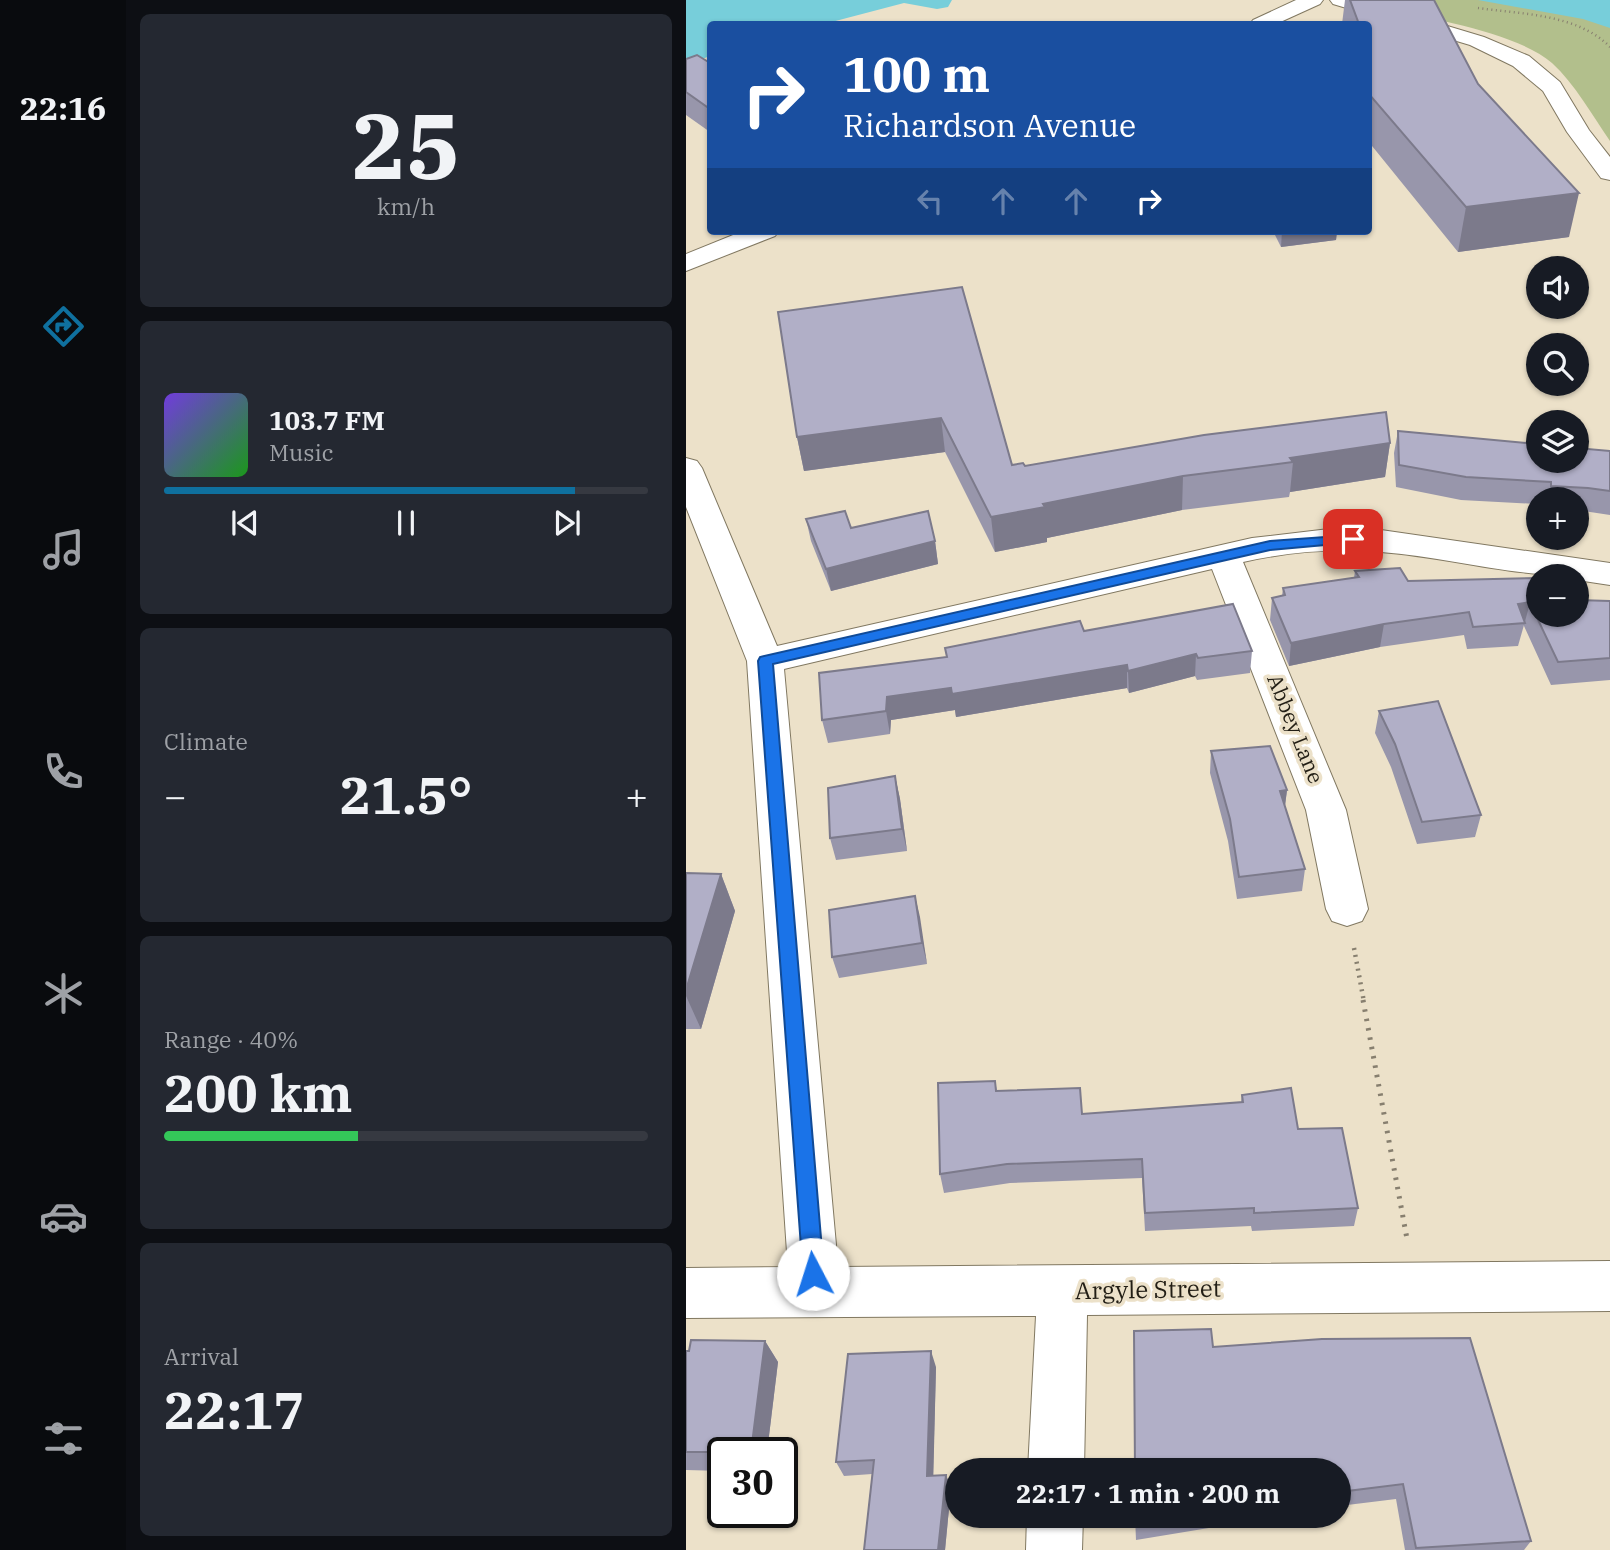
<!DOCTYPE html>
<meta charset="utf-8">
<style>
:root{--surface:#171b24;--page:#242831;--text:#f1f3f6;--muted:#9ea1a6;--line:#363941;--accent:#0f709e}
body{margin:0;font-family:"IBM Plex Serif",serif;background:var(--page);color:var(--text);height:100vh;display:flex;flex-direction:column;font-size:26px;white-space:nowrap}
*{box-sizing:border-box;margin:0}
p{font-size:23px;color:var(--muted)}
.icon{flex:none;width:38px;height:38px;fill:none;stroke:currentColor;stroke-width:2;stroke-linecap:round;stroke-linejoin:round}
.map{position:relative;flex:1;overflow:hidden}
.details{display:flex;flex-direction:column;gap:14px;padding:14px;background:#0d0f14;width:560px}
.details>*{flex:none}
.hud{position:absolute;left:21px;top:21px;width:665px;height:214px;border-radius:7px;box-shadow:0 2px 5px #0004;background:#1a4fa0;color:#fff;overflow:hidden}
.buttons{position:absolute;left:840px;top:256px;display:grid;gap:14px}
.buttons a{display:grid;place-items:center;width:63px;height:63px;border-radius:50%;background:var(--surface);box-shadow:0 2px 5px #0004;font-size:35px}
.speed{position:absolute;left:21px;top:1437px;display:flex;gap:14px;font-size:35px;font-weight:700;text-align:center}
.speed>*{display:grid;place-content:center;width:91px;height:91px;border-radius:50%;background:var(--surface);box-shadow:0 2px 5px #0004;line-height:1}
.speed .limit{border:4px solid #111;border-radius:10px;background:#fff;color:#111}
.pin{position:absolute;display:grid;place-items:center;width:60px;height:60px;color:#fff;margin:-30px;border-radius:14px;box-shadow:0 4px 10px #0006}
.me{position:absolute;width:77px;margin:-38px;rotate:355deg;stroke-linejoin:round;filter:drop-shadow(0 0 5px #0008)}
.turn{display:flex;align-items:center;gap:24px;height:147px;padding:0 21px;font-size:32px}
.turn .icon{width:91px;height:91px;stroke-width:2.5}
.turn b{display:block;font-size:49px;line-height:60px}
.lanes{display:flex;align-items:center;height:66px;padding:0 21px;background:#0003;justify-content:center;gap:35px;direction:ltr}
.lanes .off{opacity:.35}
.big{font-size:52px;font-weight:700;line-height:1.1}
.details .widget{flex:1;display:flex;flex-direction:column;justify-content:center;gap:10px;min-width:0;padding:0 24px;border-radius:10px;background:var(--page)}
.details .dial{align-items:center;gap:0}
.dial b{font-size:91px;line-height:1}
.song{display:flex;align-items:center;gap:21px}
.cover{width:84px;height:84px;border-radius:10px;background:linear-gradient(135deg,hsl(260 70% 55%),hsl(120 70% 35%))}
.played{height:7px;border-radius:4px;background:linear-gradient(90deg,var(--accent) 85%,var(--line) 85%)}
.keys{display:flex;justify-content:space-around;direction:ltr}
.heat{display:flex;justify-content:space-between;align-items:center;font-size:38px;direction:ltr}
.charge{height:10px;border-radius:5px;background:linear-gradient(90deg,#34c759 40%,var(--line) 0)}
.trip{position:absolute;left:259px;top:1458px;width:406px;height:70px;border-radius:35px;background:var(--surface);box-shadow:0 2px 5px #0004;font-weight:700;line-height:70px;text-align:center}
main{display:flex;flex:1;min-height:0}
.dock{display:flex;flex-direction:column;width:126px;justify-content:space-around;align-items:center;background:#090b0e;color:var(--muted)}
.dock .icon{width:49px;height:49px}
.dock .on{color:var(--accent)}
.dock b{font-size:32px;color:var(--text)}
.map>svg:first-child{display:block}
.green{fill:#b2bf8c}
.water{fill:#77ceda}
.lines{fill:none;stroke-linecap:round;stroke-linejoin:round}
.minor-casing{stroke:#817861;stroke-width:2}
.major-casing{stroke:#817861;stroke-width:2}
.path-far2{stroke:#877f6f;stroke-width:2.5;stroke-dasharray:1 3.5;stroke-linecap:butt}
.path-far1{stroke:#877f6f;stroke-width:4.5;stroke-dasharray:2 5;stroke-linecap:butt}
.path{stroke:#877f6f;stroke-width:5;stroke-dasharray:2.5 7;stroke-linecap:butt}
.minor{fill:#fff;fill-rule:evenodd}
.major{fill:#fff;fill-rule:evenodd}
.wall{fill:#9896ab}
.shaded-wall{fill:#7c7a8b}
.building{fill:#b1afc7;stroke:#7c7a8b;stroke-width:2}
.route{fill:#1a73e8;stroke:#114b97;stroke-width:2}
.labels{text-anchor:middle;stroke-width:7;stroke-linejoin:round;paint-order:stroke}
.street-label{font-size:21px;fill:#221e15;stroke:#ece1c9}
.near-street-label{font-size:24px;fill:#221e15;stroke:#ece1c9}
</style>
<main>
<nav class="dock">
<b>22:16</b>
<svg class="icon on" aria-label="directions" viewBox="0 0 24 24"><path d="M12 3l9 9-9 9-9-9zM9 14v-3h6M13 9l2 2-2 2"/></svg>
<svg class="icon" aria-label="music" viewBox="0 0 24 24"><path d="M9 18V5l10-2v13"/><circle cx="6" cy="18" r="3"/><circle cx="16" cy="16" r="3"/></svg>
<svg class="icon" aria-label="phone" viewBox="0 0 24 24"><path d="M5 4h4l2 5-3 2q2 4 5 5l2-3 5 2v4C11 20 4 13 5 4z"/></svg>
<svg class="icon" aria-label="climate" viewBox="0 0 24 24"><path d="M12 3v18M4 7l16 10M4 17L20 7"/></svg>
<svg class="icon" aria-label="car" viewBox="0 0 24 24"><path d="M5 17H2v-5l4-1 3-4h7l3 4 3 1v5h-3M9 17h6M6 11h13"/><circle cx="7" cy="17" r="2"/><circle cx="17" cy="17" r="2"/></svg>
<svg class="icon" aria-label="filters" viewBox="0 0 24 24"><path d="M4 7h16M4 17h16"/><circle cx="9" cy="7" r="2"/><circle cx="15" cy="17" r="2"/></svg>
</nav>
<section class="details">
<div class="widget dial"><b>25</b><p>km/h</p></div>
<div class="widget">
<div class="song"><i class="cover"></i><div><b>103.7 FM</b><p>Music</p></div></div>
<div class="played"></div>
<div class="keys"><svg class="icon" aria-label="previous" viewBox="0 0 24 24"><path d="M18 5L8 12l10 7zM5 5v14"/></svg><svg class="icon" aria-label="pause" viewBox="0 0 24 24"><path d="M8 5v14M16 5v14"/></svg><svg class="icon" aria-label="next" viewBox="0 0 24 24"><path d="M6 5l10 7-10 7zM19 5v14"/></svg></div>
</div>
<div class="widget"><p>Climate</p>
<div class="heat"><a>−</a><b class="big">21.5°</b><a>+</a></div>
</div>
<div class="widget"><p>Range · 40%</p><b class="big">200 km</b><div class="charge"></div></div>
<div class="widget"><p>Arrival</p><b class="big">22:17</b></div>
</section>
<div class="map">
<svg width="924" height="1550" viewBox="0 0 924 1550">
<rect width="100%" height="100%" fill="#ece1c9"/>
<path class="green" d="M 683,0 L 924,0 L 924,141 C 906,115 889,84 866,63 C 832,33 745,19 699,8 Z"/>
<g class="water">
<polygon points="0,0 266,0 262,7 251,9 218,3 138,24 24,24 24,56 0,65"/>
<polygon points="792,0 924,0 924,28 897,19"/>
</g>
<g class="lines">
<defs>
<g id="minor">
<polygon points="644,0 675,0 798,37 843,56 874,82 903,130 924,157 924,180 915,178 881,132 857,91 827,66 784,45 647,4"/>
<path d="M 0,458 L 11,461 L 16,468 L 91,646 L 566,538 L 643,529 L 695,530 L 924,563 L 924,585 L 891,580 L 891,576 C 825,576 761,557 695,552 C 650,548 601,552 557,562 L 660,810 L 682,909 L 676,921 L 661,926 L 646,921 L 640,909 L 620,810 L 526,569 L 98,669 L 152,1267 L 924,1261 L 924,1311 L 401,1315 L 398,1470 L 342,1470 L 350,1316 L 0,1318 L 0,1268 L 102,1267 L 61,661 L 0,507 Z"/>
<polygon points="341,1516 397,1516 396,1550 340,1550"/>
</g>
<g id="major">
<polygon points="610,0 637,0 634,4 590,24 564,24 567,20"/>
<polygon points="57,231 93,231 89,236 0,271 0,254"/>
</g>
</defs>
<use href="#minor" class="minor-casing"/>
<use href="#major" class="major-casing"/>
<path class="path-far2" d="M 792,8 C 835,14 892,14 924,47"/>
<polyline class="path-far1" points="668,948 678,1002"/>
<polyline class="path" points="677,1000 721,1239"/>
<use href="#minor" class="minor"/>
<use href="#major" class="major"/>
</g>
<g class="wall">
<polygon points="659,0 748,0 792,84 883,237 772,252 682,141 682,24 656,24"/>
<polygon points="0,59 24,63 24,132 0,115"/>
<polygon points="587,231 651,231 650,240 595,247"/>
<polygon points="92,312 326,465 339,466 704,443 699,477 604,492 603,497 496,510 361,538 361,542 309,552 259,452 118,471 111,437"/>
<polygon points="712,431 924,451 924,515 891,510 891,499 852,499 852,504 775,500 710,487 708,453"/>
<polygon points="120,519 165,528 249,541 252,564 145,591 125,541"/>
<polygon points="669,571 722,581 852,578 852,614 924,601 924,680 865,685 838,626 838,625 832,646 781,649 778,635 694,647 603,666 584,620 586,598 596,596 597,588 668,578"/>
<polygon points="398,631 566,651 564,673 511,680 509,676 443,693 441,688 270,717 269,710 205,720 204,734 142,743 136,720 261,657"/>
<polygon points="693,711 795,815 789,837 731,844 705,767 689,733"/>
<polygon points="525,751 601,790 599,806 619,869 616,891 551,899 542,841 524,773"/>
<polygon points="209,776 214,799 221,851 150,860 144,838"/>
<polygon points="0,873 35,874 49,911 15,1029 0,1029"/>
<polygon points="229,896 241,964 153,978 146,957"/>
<polygon points="309,1081 311,1091 396,1114 555,1102 556,1095 612,1129 672,1208 668,1226 566,1231 565,1226 459,1231 456,1178 324,1183 258,1193 254,1174"/>
<polygon points="79,1341 92,1362 81,1452 37,1452 37,1471 0,1470 0,1351"/>
<polygon points="527,1347 845,1541 838,1550 719,1550 710,1499 653,1506 653,1470"/>
<polygon points="250,1367 247,1475 260,1475 265,1488 259,1550 178,1550 186,1474 158,1476 150,1462"/>
<polygon points="449,1516 579,1516 541,1520 541,1525 450,1540"/>
</g>
<g class="shaded-wall">
<polygon points="893,193 883,237 772,252 780,207"/>
<polygon points="596,231 651,231 650,240 595,247"/>
<polygon points="255,418 259,452 118,471 111,437"/>
<polygon points="704,443 699,477 604,492 607,462 604,458"/>
<polygon points="497,476 496,510 361,538 361,542 309,552 305,517 357,504"/>
<polygon points="249,541 252,564 145,591 140,569"/>
<polygon points="852,601 852,614 844,603 838,625 832,604"/>
<polygon points="698,624 694,647 603,666 605,643"/>
<polygon points="510,654 509,676 443,693 442,671"/>
<polygon points="441,665 441,688 270,717 269,710 205,720 204,734 200,711 201,697"/>
<polygon points="209,776 214,799 221,851 216,829"/>
<polygon points="601,790 598,813 594,791"/>
<polygon points="35,874 49,911 15,1029 0,996 0,990"/>
<polygon points="229,896 234,917 241,964 236,943"/>
<polygon points="79,1341 92,1362 81,1452 65,1452"/>
<polygon points="245,1351 250,1367 247,1489 241,1476"/>
<polygon points="260,1475 265,1488 259,1550 252,1550"/>
</g>
<g class="building">
<polygon points="664,0 748,0 792,84 893,193 780,207 682,93 682,24 673,24"/>
<polygon points="11,55 24,63 24,109 0,92 0,59"/>
<polygon points="276,287 326,465 337,463 339,466 518,435 700,412 704,443 604,458 607,462 497,476 357,504 359,507 305,517 255,418 111,437 92,312"/>
<polygon points="712,431 852,444 852,460 891,460 891,448 924,451 924,491 902,488 865,486 865,482 780,477 713,465"/>
<polygon points="159,511 165,528 242,511 249,541 140,569 120,519"/>
<polygon points="714,568 722,581 852,578 852,601 832,604 839,623 787,627 783,612 698,624 605,643 586,598 599,595 597,588 673,577 669,571"/>
<polygon points="891,600 924,601 924,658 872,662 844,603 852,603 852,614 891,614"/>
<polygon points="547,604 566,651 512,658 510,654 442,671 441,665 266,694 265,688 201,697 200,711 136,720 133,673 261,657 259,648 394,621 398,631"/>
<polygon points="752,701 795,815 736,822 709,744 693,711"/>
<polygon points="584,746 601,790 594,791 619,869 553,877 544,819 525,751"/>
<polygon points="209,776 216,829 144,838 142,788"/>
<polygon points="0,873 35,874 0,990"/>
<polygon points="229,896 236,943 146,957 143,910"/>
<polygon points="309,1081 310,1091 394,1088 396,1114 557,1102 556,1095 605,1088 612,1129 656,1128 672,1208 568,1213 568,1208 459,1213 456,1159 321,1164 254,1174 252,1083"/>
<polygon points="525,1329 527,1347 636,1339 784,1338 845,1541 730,1548 717,1484 653,1492 653,1470 449,1470 448,1331"/>
<polygon points="5,1340 79,1341 65,1452 0,1452 0,1351 3,1351"/>
<polygon points="245,1351 241,1476 260,1475 252,1550 178,1550 188,1460 150,1462 162,1354"/>
<polygon points="449,1516 508,1516 449,1525"/>
</g>
<polygon class="route" points="667,535 674,539 672,542 584,550 87,664 138,1274 135,1281 127,1284 120,1281 117,1274 72,661 74,657 584,541"/>
<g class="labels">
<g class="street-label">
<text transform="translate(609 729) rotate(68)" y="7">Abbey Lane</text>
</g>
<g class="near-street-label">
<text transform="translate(462 1290) rotate(-1)" y="8">Argyle Street</text>
</g>
</g>
</svg>
<div class="buttons">
<a><svg class="icon" aria-label="sound" viewBox="0 0 24 24"><path d="M4 9h4l5-4v14l-5-4H4zM17 9q2 3 0 6"/></svg></a>
<a><svg class="icon" aria-label="search" viewBox="0 0 24 24"><circle cx="10" cy="10" r="6"/><path d="M15 15l6 6"/></svg></a>
<a><svg class="icon" aria-label="layers" viewBox="0 0 24 24"><path d="M12 4l9 5-9 5-9-5zM3 14l9 5 9-5"/></svg></a>
<a>+</a>
<a>−</a>
</div>
<div class="speed"><div class="limit">30</div></div>
<div class="pin" style="left:667px;top:539px;background:#d93025"><svg class="icon" aria-label="arrive" viewBox="0 0 24 24"><path d="M6 21V4h12l-3 4 3 4H6"/></svg></div>
<svg class="me" style="left:127px;top:1274px" viewBox="-20 -20 40 40"><circle r="19" fill="#fff"/><path d="M0-13L10 11 0 6-10 11z" fill="#1a73e8"/></svg>
<div class="trip">22:17 · 1 min · 200 m</div>
<div class="hud">
<div class="turn"><svg class="icon" aria-label="right" viewBox="0 0 24 24"><path d="M7 20v-9h11M14 6l5 5-5 5"/></svg><div><b>100 m</b>Richardson Avenue</div></div>
<div class="lanes"><svg class="icon off" aria-label="left" viewBox="0 0 24 24"><path d="M17 20v-9H6M10 6l-5 5 5 5"/></svg><svg class="icon off" aria-label="ahead" viewBox="0 0 24 24"><path d="M12 20V5M6 11l6-6 6 6"/></svg><svg class="icon off" aria-label="ahead" viewBox="0 0 24 24"><path d="M12 20V5M6 11l6-6 6 6"/></svg><svg class="icon" aria-label="right" viewBox="0 0 24 24"><path d="M7 20v-9h11M14 6l5 5-5 5"/></svg></div>
</div>
</div>
</main>
